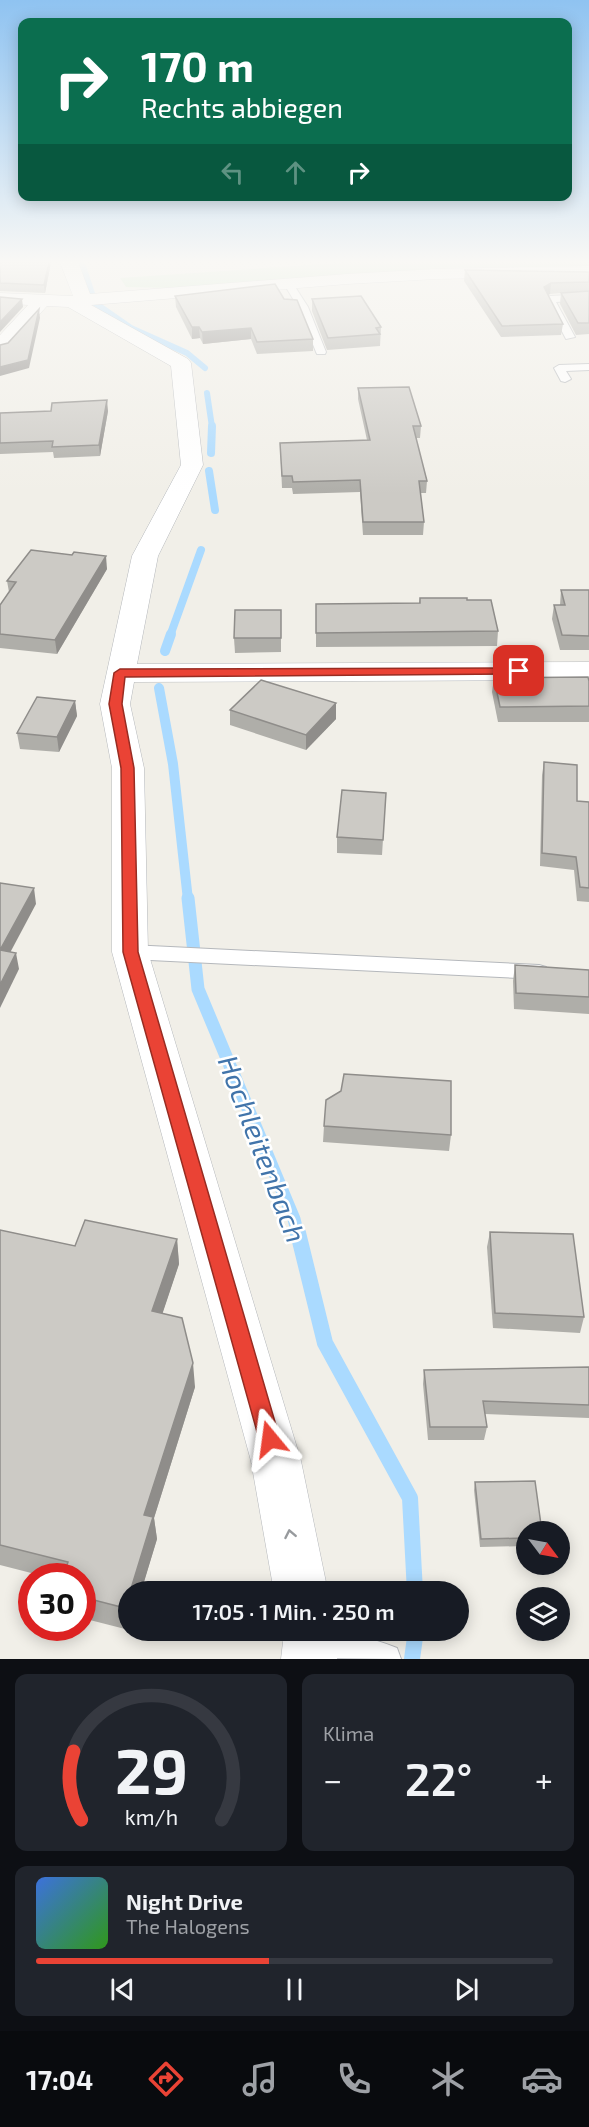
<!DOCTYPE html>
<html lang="de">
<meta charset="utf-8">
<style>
:root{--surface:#171b24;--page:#20242c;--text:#f1f3f6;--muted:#9ea1a6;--line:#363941;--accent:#ea4335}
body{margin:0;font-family:"Exo 2",sans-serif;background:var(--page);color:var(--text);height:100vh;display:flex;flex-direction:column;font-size:22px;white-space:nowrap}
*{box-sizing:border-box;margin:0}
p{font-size:20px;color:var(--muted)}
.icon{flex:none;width:33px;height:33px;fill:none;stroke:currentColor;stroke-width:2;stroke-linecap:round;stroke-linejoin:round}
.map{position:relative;height:1659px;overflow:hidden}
.sheet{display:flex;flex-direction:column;gap:15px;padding:15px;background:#0d0f14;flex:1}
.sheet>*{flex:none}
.banner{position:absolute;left:18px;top:18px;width:554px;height:183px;border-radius:12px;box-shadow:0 3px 15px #0003;background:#0b6e4f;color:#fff;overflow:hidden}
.needle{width:39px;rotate:122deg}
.tools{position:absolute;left:516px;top:1521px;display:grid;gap:12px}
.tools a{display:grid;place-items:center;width:54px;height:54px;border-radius:50%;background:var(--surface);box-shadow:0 3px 15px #0003;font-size:30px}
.speed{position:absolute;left:18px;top:1563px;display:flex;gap:12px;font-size:30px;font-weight:700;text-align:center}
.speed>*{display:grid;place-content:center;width:78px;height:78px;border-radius:50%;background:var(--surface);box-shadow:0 3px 15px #0003;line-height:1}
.speed .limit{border:9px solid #d22;background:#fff;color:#111}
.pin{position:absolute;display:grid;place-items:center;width:51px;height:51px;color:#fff;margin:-26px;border-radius:12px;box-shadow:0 3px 9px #0006}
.me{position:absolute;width:66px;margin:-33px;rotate:344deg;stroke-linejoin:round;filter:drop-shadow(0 0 4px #0008)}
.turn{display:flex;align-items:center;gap:21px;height:126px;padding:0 24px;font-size:27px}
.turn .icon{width:78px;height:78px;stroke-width:2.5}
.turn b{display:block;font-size:42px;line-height:51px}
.lanes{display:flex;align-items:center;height:57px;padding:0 24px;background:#0003;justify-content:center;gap:30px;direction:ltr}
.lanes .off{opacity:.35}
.big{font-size:45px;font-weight:600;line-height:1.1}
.sheet .widget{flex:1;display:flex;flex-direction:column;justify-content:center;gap:9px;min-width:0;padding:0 21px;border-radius:12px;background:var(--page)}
.sheet .dial{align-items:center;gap:0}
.dial svg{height:156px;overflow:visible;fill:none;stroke:var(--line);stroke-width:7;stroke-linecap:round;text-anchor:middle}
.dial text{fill:var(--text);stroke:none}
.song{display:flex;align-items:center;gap:18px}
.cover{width:72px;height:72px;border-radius:9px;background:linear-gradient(135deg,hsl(220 70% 55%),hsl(110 70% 35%))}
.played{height:6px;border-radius:3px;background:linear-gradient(90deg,var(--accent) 45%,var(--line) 45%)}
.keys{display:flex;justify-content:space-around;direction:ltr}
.heat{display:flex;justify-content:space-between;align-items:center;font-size:33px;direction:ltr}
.sheet .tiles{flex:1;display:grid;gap:15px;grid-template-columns:1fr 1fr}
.widget:last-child{grid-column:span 2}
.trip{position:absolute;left:118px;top:1581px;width:351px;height:60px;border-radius:30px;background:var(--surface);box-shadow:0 3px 15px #0003;font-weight:600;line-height:60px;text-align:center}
.tab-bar{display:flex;height:96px;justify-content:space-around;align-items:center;background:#090b0e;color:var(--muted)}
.tab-bar .icon{width:42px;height:42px}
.tab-bar .current{color:var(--accent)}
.tab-bar b{font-size:27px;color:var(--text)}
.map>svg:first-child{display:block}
.green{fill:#c5e8c5}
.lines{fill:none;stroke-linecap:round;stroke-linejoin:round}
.stream-far4{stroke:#aadaff;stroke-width:6}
.stream-far3{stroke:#aadaff;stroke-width:8}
.stream-far2{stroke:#aadaff;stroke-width:10}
.stream-far1{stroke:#aadaff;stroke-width:13}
.stream{stroke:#aadaff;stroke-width:16}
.lane-casing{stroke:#b5b8bc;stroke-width:2}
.street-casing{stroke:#b5b8bc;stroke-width:1}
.lane{fill:#fff;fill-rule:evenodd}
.street{fill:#fff;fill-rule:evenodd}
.wall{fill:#afaea9}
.shaded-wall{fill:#8f8d8a}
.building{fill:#cccac5;stroke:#8f8d8a;stroke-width:1.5}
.oneway{stroke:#979a9d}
.route{fill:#ea4335;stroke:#982c22;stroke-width:1.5}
.labels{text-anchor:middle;stroke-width:5;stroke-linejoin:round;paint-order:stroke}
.near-water-label{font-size:28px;font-style:italic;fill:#4174aa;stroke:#fff}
</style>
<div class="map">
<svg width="589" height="1659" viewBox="0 0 589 1659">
<rect width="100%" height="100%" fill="#f1efe8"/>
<polygon class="green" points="354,262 589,262 589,268 178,288 126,287 120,278"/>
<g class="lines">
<g class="stream-far4">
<polyline points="77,262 83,266 95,303 131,328 187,353 205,368"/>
<polyline points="207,393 212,427"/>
</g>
<g class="stream-far3">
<polyline points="211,453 212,426"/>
<polyline points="209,471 215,510"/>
<polyline points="170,636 201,550"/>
</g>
<g class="stream-far2">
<polyline points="165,651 171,634"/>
<polyline points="159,688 173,764 188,900"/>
</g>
<polyline class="stream-far1" points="188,898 198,989 294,1219 298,1235"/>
<g class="stream">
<polyline points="298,1233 325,1343 410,1498 415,1592"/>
<polyline points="412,1659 416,1630"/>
</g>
<defs>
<g id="lane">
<polygon points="286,282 292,282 308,307 326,352 325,354 317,354 316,352 298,307 284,284"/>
<polygon points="589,294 589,300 556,302 575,337 566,339 545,299 550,296"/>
<polygon points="589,364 589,370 566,371 571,379 565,382 561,381 554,368 559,365"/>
<polygon points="130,945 539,965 546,967 549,972 546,977 539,979 130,959 123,957 120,952 123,947"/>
<path d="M 308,1630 C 337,1630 370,1637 397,1648 L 401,1659 L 315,1658 L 304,1654 L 300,1643 L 304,1632 Z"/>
</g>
<g id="street">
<polygon points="60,262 78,262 90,294 347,274 436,269 589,266 589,276 436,279 347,284 91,305 188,359 191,363 203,465 158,556 137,664 589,662 589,680 134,682 130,704 144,768 148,952 301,1461 328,1592 274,1592 251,1461 112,952 112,768 100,704 132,556 181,465 171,366 68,307 47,306 7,350 0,352 0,335 28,305 0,303 0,293 73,296"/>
<polygon points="280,1630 336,1630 339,1642 337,1659 281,1659 283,1642"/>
</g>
</defs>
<use href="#lane" class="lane-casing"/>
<use href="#street" class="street-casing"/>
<use href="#lane" class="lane"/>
<use href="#street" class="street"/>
</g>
<g class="wall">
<polygon points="0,262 51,262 45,293 0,291"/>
<polygon points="465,270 589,272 589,334 576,335 560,304 561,293 550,294 548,295 563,324 561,335 501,337 464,281"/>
<polygon points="175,296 284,299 313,339 313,351 257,354 251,339 203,344 200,338 192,339 176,307"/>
<polygon points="312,299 381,327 380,346 327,350 312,311"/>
<polygon points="358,388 421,426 420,438 416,438 427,481 426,493 420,493 424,522 423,535 363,535 360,492 293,494 292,488 282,488 280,443 367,440 358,399"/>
<polygon points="108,411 100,456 54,458 53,452 0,454 0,413"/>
<polygon points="107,569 57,654 0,648 0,605 9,592 7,581"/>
<polygon points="561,590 589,590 589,650 560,650 552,619 554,605 560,605"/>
<polygon points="420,598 467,600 498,631 497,646 316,647 316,604 419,603"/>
<polygon points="281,610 281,652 235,653 234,638"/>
<polygon points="494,678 589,681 589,722 498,722 492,692"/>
<polygon points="75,701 77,716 59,752 20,749 17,733"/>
<polygon points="230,710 336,719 306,750 230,725"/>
<polygon points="544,762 577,801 589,802 589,902 577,901 574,870 540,866 542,775"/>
<polygon points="386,793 382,855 337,853 337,837"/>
<polygon points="515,965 589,970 589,1014 514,1009 513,981"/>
<polygon points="324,1126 451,1135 449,1151 323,1142"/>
<polygon points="0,1230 75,1246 177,1239 179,1264 162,1314 195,1387 154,1518 157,1539 129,1630 82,1618 82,1576 43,1576 0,1565"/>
<polygon points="490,1232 584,1317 580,1333 493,1328 487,1247"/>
<polygon points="589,1367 589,1418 485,1414 487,1427 484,1440 428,1440 423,1384 424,1370"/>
<polygon points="475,1482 526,1532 526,1546 480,1547 474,1490"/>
</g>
<g class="shaded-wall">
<polygon points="49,262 51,262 45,293 44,285"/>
<polygon points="551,283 550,294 543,298 544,287"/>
<polygon points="22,299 23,307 0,332 0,322"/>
<polygon points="39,309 40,318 29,368 0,376 0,367"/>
<polygon points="192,327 199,327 200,338 192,339"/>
<polygon points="251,328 251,339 203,344 202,332"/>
<polygon points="107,400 108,411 100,456 99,445"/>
<polygon points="106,556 107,569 57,654 55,640"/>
<polygon points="75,701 77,716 59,752 57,737"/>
<polygon points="336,703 336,719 306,750 306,735"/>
<polygon points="34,888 36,904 3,966 0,950"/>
<polygon points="16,953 19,969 0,1008 0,985"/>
<polygon points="177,1239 179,1264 155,1336 152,1311"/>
<polygon points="193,1363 195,1387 154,1518 157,1539 141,1592 130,1592 144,1515"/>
<polygon points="129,1595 129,1630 125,1608"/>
</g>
<g class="building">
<polygon points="0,262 49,262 44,285 0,283"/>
<polygon points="465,270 589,272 589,282 551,283 544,287 563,324 502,326"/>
<polygon points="275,284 284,299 297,300 313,339 257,342 251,328 202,332 199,327 192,327 175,296"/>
<polygon points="589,291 589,323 578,323 561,293"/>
<polygon points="361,296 381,327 376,328 380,334 328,338 312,299"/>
<polygon points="0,297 22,299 0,322"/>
<polygon points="39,309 28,360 0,367 0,345 8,343"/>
<polygon points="409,387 421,426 413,426 427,481 419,481 424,522 363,522 360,480 293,482 292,476 282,476 280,443 370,440 358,388"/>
<polygon points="107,400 99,445 52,447 53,441 0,443 0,413 51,411 52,403"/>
<polygon points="31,550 72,555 74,552 106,556 55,640 0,634 0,605 16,582 7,581"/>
<polygon points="561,590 589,590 589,636 562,635 554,605 565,605"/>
<polygon points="420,598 467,598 467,600 491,600 498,631 316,633 316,604 420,603"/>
<polygon points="235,610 281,610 281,638 234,638"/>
<polygon points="588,677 589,681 589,706 500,707 494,678"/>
<polygon points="261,680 336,703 306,735 230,710"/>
<polygon points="37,697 75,701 57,737 17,733"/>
<polygon points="544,762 577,765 577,801 589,802 589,888 580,887 576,857 542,853"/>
<polygon points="342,790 386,793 383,840 337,837"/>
<polygon points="0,883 34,888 0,950 16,953 0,985"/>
<polygon points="515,965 589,970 589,997 516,993"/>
<polygon points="344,1074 451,1081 451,1135 324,1126 326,1100 341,1091"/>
<polygon points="85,1220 177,1239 152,1311 182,1318 193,1363 144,1515 153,1517 130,1592 129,1592 129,1595 125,1608 82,1597 82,1576 63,1576 68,1562 0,1545 0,1230 75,1246"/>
<polygon points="490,1232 573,1234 584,1317 495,1313"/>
<polygon points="589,1367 589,1405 483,1401 487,1427 430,1427 424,1370"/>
<polygon points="535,1481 542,1532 526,1532 526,1538 481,1539 475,1482"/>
</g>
<defs><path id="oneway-chevron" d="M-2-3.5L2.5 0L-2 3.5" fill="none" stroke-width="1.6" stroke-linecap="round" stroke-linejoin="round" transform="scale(1.5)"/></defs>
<use class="oneway" href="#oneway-chevron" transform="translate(290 1534) rotate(-101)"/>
<linearGradient id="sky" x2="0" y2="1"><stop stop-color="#8fc3f1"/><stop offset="0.53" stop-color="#f9f8f5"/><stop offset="1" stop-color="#f9f8f5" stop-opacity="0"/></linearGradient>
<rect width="589" height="494" fill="url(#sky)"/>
<polygon class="route" points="519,668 525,671 524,674 125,677 122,704 134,768 138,952 280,1439 277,1446 270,1449 262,1446 259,1439 123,952 121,768 109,704 114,673 120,669"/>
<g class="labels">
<g class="near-water-label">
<text transform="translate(262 1149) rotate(69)" y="10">Hochleitenbach</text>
</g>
</g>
</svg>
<div class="tools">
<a><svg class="needle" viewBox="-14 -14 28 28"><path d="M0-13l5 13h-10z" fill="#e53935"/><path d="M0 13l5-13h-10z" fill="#9ea1a6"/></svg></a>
<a><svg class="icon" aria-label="layers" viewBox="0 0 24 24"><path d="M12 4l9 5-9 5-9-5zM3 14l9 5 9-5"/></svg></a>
</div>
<div class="speed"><div class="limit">30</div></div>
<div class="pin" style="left:519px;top:671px;background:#d93025"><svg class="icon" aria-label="arrive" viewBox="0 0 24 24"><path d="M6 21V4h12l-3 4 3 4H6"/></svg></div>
<svg class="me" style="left:270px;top:1439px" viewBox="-20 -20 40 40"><path d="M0-17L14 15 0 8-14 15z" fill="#ea4335" stroke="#fff" stroke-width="4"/></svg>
<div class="trip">17:05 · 1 Min. · 250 m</div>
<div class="banner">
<div class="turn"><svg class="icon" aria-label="right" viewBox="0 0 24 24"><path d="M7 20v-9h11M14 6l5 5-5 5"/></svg><div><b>170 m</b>Rechts abbiegen</div></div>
<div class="lanes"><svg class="icon off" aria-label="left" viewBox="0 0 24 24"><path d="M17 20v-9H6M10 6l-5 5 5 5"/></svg><svg class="icon off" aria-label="ahead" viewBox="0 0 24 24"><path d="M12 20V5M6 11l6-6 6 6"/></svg><svg class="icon" aria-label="right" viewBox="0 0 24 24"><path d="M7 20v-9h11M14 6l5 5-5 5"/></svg></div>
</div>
</div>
<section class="sheet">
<div class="tiles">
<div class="widget dial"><svg viewBox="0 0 100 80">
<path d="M14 69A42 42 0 1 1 86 69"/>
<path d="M14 69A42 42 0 0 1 10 34" stroke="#ea4335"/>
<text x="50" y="56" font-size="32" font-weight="700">29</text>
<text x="50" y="72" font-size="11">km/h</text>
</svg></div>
<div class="widget"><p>Klima</p>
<div class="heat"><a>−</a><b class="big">22°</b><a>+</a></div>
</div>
<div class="widget">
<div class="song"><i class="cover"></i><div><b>Night Drive</b><p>The Halogens</p></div></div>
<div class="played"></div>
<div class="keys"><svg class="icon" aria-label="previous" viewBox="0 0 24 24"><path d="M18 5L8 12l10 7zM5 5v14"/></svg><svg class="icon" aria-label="pause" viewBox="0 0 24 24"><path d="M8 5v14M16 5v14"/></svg><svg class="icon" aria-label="next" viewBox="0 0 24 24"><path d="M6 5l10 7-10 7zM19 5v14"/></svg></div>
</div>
</div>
</section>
<nav class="tab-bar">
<b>17:04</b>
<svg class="icon current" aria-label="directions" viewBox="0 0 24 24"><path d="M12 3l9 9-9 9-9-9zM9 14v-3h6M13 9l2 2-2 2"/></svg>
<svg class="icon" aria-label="music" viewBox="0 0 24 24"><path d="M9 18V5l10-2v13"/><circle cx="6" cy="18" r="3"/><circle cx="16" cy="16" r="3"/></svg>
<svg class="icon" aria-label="phone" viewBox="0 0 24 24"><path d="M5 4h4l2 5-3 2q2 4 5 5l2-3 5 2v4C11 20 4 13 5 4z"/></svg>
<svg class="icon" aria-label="climate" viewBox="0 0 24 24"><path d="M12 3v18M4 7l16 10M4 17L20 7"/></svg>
<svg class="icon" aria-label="car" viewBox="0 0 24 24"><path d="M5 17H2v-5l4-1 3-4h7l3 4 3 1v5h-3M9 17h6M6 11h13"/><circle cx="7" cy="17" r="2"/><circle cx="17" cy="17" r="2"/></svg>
</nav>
